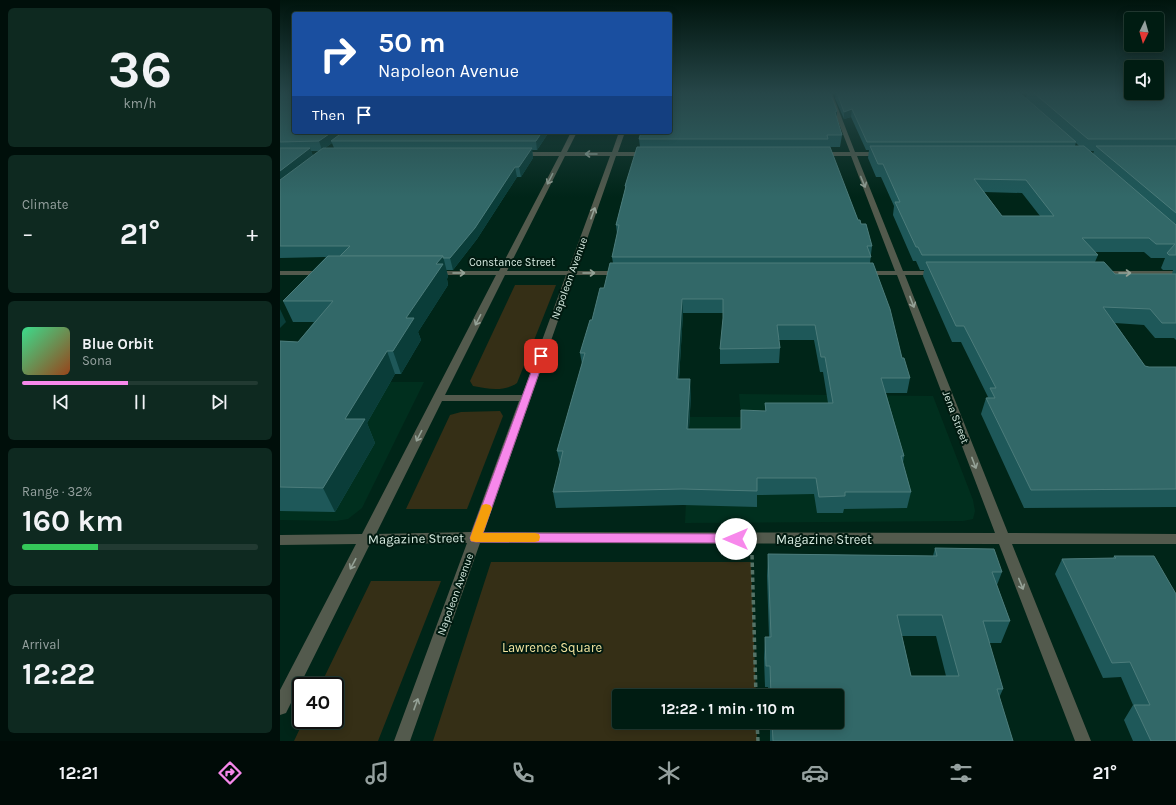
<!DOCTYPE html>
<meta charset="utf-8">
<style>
:root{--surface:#001c12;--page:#0e2920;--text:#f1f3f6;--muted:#95a19f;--line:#223a32;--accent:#f788eb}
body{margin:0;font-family:Karla,sans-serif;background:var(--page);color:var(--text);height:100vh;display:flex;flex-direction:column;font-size:15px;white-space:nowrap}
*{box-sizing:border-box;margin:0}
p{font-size:13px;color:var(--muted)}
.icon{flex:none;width:22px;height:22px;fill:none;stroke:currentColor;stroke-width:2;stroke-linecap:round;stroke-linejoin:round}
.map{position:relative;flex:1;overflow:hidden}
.side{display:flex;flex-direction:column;gap:8px;padding:8px;background:#000f0a;width:280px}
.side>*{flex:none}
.hud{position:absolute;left:12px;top:12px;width:380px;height:122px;border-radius:4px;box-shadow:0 2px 10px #0003,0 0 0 1px var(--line);background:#1a4fa0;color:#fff;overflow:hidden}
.needle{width:26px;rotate:185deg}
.tools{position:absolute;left:844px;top:12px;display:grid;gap:8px}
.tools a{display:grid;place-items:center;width:40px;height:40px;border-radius:4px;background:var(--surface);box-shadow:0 2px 10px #0003,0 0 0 1px var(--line);font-size:20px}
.speed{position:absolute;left:12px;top:677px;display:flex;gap:8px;font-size:20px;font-weight:700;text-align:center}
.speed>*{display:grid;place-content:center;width:52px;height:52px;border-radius:50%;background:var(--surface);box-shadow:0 2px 10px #0003,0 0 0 1px var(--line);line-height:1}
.speed .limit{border:2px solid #111;border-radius:6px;background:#fff;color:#111}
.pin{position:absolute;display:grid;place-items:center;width:34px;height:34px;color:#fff;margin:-17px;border-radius:8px;box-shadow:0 2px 6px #0006}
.me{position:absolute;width:44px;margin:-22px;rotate:270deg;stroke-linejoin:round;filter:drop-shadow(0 0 3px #0008)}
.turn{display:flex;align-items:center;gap:14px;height:84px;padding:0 20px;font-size:18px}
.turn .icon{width:52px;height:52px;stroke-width:2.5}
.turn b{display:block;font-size:28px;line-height:34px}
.then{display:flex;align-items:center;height:38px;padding:0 20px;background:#0003;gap:8px;font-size:15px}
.big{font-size:30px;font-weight:700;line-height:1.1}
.side .tile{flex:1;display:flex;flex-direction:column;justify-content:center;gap:6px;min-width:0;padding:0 14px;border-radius:6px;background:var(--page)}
.side .dial{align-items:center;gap:0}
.dial b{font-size:52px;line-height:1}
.song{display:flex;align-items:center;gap:12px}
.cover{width:48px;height:48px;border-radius:6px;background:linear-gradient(135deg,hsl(150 70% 55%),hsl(20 70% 35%))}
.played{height:4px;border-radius:2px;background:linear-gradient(90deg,var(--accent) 45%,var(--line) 45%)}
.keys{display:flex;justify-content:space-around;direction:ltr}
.heat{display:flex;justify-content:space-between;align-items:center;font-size:22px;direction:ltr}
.charge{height:6px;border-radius:3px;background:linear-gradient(90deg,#34c759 32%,var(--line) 0)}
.trip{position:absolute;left:332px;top:689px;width:232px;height:40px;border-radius:4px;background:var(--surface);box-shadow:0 2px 10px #0003,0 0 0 1px var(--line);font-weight:700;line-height:40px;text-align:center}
.menu{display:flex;height:64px;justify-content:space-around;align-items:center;background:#000b07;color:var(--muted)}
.menu .icon{width:28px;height:28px}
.menu .on{color:var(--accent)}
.menu b{font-size:18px;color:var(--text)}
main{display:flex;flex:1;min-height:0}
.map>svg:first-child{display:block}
.built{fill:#002f1e}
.green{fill:#352f16}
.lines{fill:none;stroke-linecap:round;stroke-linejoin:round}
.path{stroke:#557367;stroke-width:3.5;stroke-dasharray:4.5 3;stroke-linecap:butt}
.minor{fill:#535a4d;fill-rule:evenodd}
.wall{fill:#1e5859;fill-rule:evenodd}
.shaded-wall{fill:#0a3d39}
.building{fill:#326868;stroke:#4c7c7b;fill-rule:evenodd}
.oneway{stroke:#95a297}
.route{fill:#f788eb;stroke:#a15899}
.slow{fill:#f59e0b}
.labels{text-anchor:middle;stroke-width:4;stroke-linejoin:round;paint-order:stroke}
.street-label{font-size:11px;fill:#d7ebe1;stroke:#011a10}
.near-street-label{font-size:13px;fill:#d7ebe1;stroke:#011a10}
.near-park-label{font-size:13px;fill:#f4e5a0;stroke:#011a10}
</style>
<main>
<section class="side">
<div class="tile dial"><b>36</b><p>km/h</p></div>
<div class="tile"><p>Climate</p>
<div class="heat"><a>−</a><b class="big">21°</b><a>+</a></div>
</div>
<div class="tile">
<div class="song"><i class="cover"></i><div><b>Blue Orbit</b><p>Sona</p></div></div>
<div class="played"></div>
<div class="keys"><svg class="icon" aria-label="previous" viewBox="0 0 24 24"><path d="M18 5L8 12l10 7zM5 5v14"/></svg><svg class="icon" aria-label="pause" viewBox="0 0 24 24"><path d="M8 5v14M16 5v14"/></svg><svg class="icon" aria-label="next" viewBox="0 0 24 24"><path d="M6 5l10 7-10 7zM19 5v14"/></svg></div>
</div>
<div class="tile"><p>Range · 32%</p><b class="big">160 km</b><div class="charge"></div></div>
<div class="tile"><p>Arrival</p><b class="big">12:22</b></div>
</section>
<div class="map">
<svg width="896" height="741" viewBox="0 0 896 741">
<rect width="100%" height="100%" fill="#002518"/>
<g class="built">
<polygon points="0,382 144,382 82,508 68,519 56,521 0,520"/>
<polygon points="459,394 653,396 693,500 695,511 693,519 683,521 405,523 410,417 461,417"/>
</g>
<g class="green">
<path d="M 235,285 L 276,285 L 237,383 C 224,392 208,389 193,386 L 190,381 Z"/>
<polygon points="220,411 223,416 187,509 126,509 170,415 181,412"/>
<polygon points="211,562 471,562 476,696 339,696 339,722 477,722 477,741 153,741"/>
<polygon points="91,581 161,581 98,741 14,741 24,720 55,720 55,686 40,686"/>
</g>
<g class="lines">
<g class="path">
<polyline points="472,555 476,696"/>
<polyline points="477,722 478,741"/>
</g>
<g class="minor">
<path d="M 547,93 L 552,93 L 575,152 L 602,152 L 605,154 L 602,156 L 577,156 L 623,271 L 656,271 L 660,273 L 656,275 L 625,275 L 728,533 L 896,534 L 896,544 L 732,544 L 811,741 L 795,741 L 719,544 L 200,543 L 130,741 L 114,741 L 187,543 L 90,544 L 6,713 L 0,715 L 0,690 L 76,544 L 0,545 L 0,535 L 82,534 L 216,275 L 154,275 L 150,273 L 154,271 L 219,271 L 279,156 L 240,156 L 237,154 L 240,152 L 281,152 L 291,132 L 297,132 L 287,152 L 332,152 L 339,132 L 345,132 L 338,152 L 368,152 L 371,154 L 368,156 L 336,156 L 296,271 L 340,271 L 344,273 L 340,275 L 294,275 L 204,532 L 715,533 L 617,275 L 584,275 L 580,273 L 584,271 L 615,271 L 571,156 L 540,156 L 537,154 L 540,152 L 570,152 ZM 285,156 L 330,156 L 288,271 L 227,271 ZM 225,275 L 286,275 L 242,395 L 165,395 ZM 162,401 L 239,401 L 191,532 L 96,534 Z"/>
<polygon points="0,271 44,271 48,273 44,275 0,275"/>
<rect x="819" y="271" width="77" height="4"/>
</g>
</g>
<g class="wall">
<path d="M 0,93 L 14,132 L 269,132 L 257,150 L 252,150 L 253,158 L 241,177 L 237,177 L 197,239 L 173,270 L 166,270 L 168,276 L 167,279 L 168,285 L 138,332 L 141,340 L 121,374 L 115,374 L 87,423 L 95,443 L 55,512 L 0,511 L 0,341 L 18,342 L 34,322 L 13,322 L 3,301 L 46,257 L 0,258 ZM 52,143 L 54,148 L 45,148 ZM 31,151 L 40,151 L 33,156 Z"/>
<path d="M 556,93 L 772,121 L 746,98 L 747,93 L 896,93 L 896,340 L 894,338 L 875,338 L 864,325 L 835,323 L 865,366 L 869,367 L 896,367 L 896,507 L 744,508 L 701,414 L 706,398 L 708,397 L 681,342 L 672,342 L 643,276 L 644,270 L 640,270 L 636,261 L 633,261 L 613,215 L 614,206 L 601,177 L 596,177 L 588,158 L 589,150 L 586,150 L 571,117 L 564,119 L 555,98 ZM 796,142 L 796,143 L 799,146 L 795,146 ZM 810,151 L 814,151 L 813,154 ZM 704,192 L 742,193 L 760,216 L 722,216 ZM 815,252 L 864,252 L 871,258 L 885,258 L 881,268 L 883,270 L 893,270 L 892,274 L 835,274 L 815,262 L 818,255 Z"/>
<path d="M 557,111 L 557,118 L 562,135 L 560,147 L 547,147 L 578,220 L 581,224 L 592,246 L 590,263 L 622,358 L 630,378 L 627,393 L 606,393 L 624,456 L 623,463 L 631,492 L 627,508 L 564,509 L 563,513 L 537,513 L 534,494 L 477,495 L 477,507 L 403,505 L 276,508 L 273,492 L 280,463 L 277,451 L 302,364 L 300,353 L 312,320 L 333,263 L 332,257 L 337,234 L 336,225 L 345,190 L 345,186 L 360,147 L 359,139 ZM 403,313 L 443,313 L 443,320 L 440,349 L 440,364 L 499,363 L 500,348 L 499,340 L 534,340 L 540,372 L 543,372 L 548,403 L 485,403 L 485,411 L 461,429 L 409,429 L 411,394 L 399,379 Z"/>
<path d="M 655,548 L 722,572 L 717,585 L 730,621 L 721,643 L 709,643 L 723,689 L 719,698 L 733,741 L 490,741 L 490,722 L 557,722 L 557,696 L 489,696 L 488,687 L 485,687 L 484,658 L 485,637 L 489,637 L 487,576 L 488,554 L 653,556 ZM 622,636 L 656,636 L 666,676 L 631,676 Z"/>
<polygon points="834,556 874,556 896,741 853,741 844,720 853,705 841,677 823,678 775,574 782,559 833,558"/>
</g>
<g class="shaded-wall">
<polygon points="572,109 571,117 564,119 564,112"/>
<polygon points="557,111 556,122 555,112"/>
<polygon points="52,132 67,132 51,141 52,143 42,150 39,141"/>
<polygon points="262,132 269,132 257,150 256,141"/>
<polygon points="30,148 34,158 0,184 0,171"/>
<polygon points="252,148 253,158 241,177 239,167"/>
<polygon points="235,167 237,177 197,239 173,270 170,258"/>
<polygon points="163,256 168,276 167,279 168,285 138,332 141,340 121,374 113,351 126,318 156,264"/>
<polygon points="402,299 403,313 398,394 397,379"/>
<polygon points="0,309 6,322 0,328"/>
<polygon points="107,351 115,374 87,423 95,443 55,512 43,488 65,419"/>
<polygon points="410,379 411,394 408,445 407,429"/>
</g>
<g class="building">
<polygon points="0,93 14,93 14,132 52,132 39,141 0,142"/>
<polygon points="390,93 550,93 557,111 555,112 562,135 547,135 548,139 359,139 361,132 390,132"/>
<polygon points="557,93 740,93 796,142 587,142 572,109 564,112"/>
<polygon points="754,93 896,93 896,139 808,139"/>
<polygon points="63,132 262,132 256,141 51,141"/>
<path d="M 590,146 L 804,146 L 896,225 L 896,255 L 889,255 L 887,253 L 895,244 L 876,244 L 869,238 L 802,238 L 818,255 L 642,255 L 638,247 L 636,247 L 615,202 L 620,202 L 603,164 L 598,164 ZM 694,179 L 746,180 L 774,216 L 722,216 Z"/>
<polygon points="816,146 896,146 896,213"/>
<polygon points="357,147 550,147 578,220 580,220 581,224 586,224 592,246 587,246 591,257 332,257 339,225 336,225 346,186 345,186"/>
<polygon points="0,148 30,148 0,171"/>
<polygon points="43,148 252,148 239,167 235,167 195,228 170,258 163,258 163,256 60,256 70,246 0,246 0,180"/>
<polygon points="48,256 163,256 156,264 163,264 126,318 134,318 113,351 107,351 65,419 85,419 43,488 0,487 0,341 18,342 53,301 3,301"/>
<polygon points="646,262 824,262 835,274 896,274 896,323 882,323 870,309 823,307 865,366 869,367 896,367 896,489 751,490 706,398 715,398 710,388 716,388 684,326 676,326"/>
<path d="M 330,263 L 593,263 L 610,309 L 622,358 L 624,358 L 630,378 L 601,378 L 624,456 L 621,456 L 631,492 L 565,492 L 565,496 L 539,497 L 536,478 L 477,478 L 477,491 L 402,489 L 273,492 L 283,451 L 277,451 L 305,353 L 300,353 L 310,320 L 312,320 L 320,288 L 324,288 ZM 402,299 L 443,299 L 443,318 L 440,349 L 500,348 L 497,325 L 535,325 L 541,357 L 545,357 L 553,403 L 485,403 L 486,411 L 461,410 L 461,429 L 407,429 L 410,379 L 397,379 Z"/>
<path d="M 655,548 L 714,549 L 722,572 L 712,572 L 730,621 L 703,621 L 723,689 L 717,689 L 733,741 L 493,741 L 492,722 L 557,722 L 557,696 L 491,696 L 490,666 L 486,666 L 485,637 L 491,637 L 488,554 L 657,556 ZM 617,615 L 662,615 L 679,676 L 631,676 Z"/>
<polygon points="834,556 874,556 896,594 896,741 871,741 854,705 870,705 850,662 832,663 782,559 836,558"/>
</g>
<defs><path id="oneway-shaft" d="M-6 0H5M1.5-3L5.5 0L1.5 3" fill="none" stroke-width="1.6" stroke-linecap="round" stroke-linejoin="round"/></defs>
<g class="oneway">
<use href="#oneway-shaft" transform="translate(311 154) rotate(180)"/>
<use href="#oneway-shaft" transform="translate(270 179) rotate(117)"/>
<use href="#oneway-shaft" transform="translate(583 182) rotate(68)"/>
<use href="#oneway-shaft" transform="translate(313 213) rotate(-70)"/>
<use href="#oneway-shaft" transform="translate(179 273)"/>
<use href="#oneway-shaft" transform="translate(309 273)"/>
<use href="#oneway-shaft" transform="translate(845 273)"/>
<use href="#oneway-shaft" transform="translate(632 302) rotate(69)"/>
<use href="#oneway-shaft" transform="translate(198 320) rotate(117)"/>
<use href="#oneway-shaft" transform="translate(139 436) rotate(117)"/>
<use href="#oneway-shaft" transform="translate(694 463) rotate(69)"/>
<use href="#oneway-shaft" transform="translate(73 564) rotate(118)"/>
<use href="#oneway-shaft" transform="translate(741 584) rotate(68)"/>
<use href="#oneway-shaft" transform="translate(136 704) rotate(-70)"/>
</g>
<linearGradient id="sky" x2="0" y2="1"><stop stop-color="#00140d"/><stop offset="0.47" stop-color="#264648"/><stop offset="1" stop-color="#264648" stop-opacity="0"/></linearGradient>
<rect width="896" height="197" fill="url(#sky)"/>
<polygon class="route" points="261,354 265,356 203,533 456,534 460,535 461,539 460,542 456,543 196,542 191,541 190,538 257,356"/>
<polygon class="slow" points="206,504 210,505 212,508 203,533 255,533 259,534 260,537 259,541 255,542 196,542 191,541 190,538 201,508 202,505"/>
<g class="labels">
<g class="street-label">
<text x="232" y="266">Constance Street</text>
<text transform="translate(289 278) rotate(-70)" y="4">Napoleon Avenue</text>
<text transform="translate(676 417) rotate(69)" y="4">Jena Street</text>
<text transform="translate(175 594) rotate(-70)" y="4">Napoleon Avenue</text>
</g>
<g class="near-street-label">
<text transform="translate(136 538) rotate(-1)" y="5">Magazine Street</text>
<text x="544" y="544">Magazine Street</text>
</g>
<g class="near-park-label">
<text x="272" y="652">Lawrence Square</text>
</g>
</g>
</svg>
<div class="tools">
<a><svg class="needle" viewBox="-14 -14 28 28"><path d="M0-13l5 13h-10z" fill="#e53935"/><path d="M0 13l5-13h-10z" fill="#95a19f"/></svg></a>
<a><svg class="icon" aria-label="sound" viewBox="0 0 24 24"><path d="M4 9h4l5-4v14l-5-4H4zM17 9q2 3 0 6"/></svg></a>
</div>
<div class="speed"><div class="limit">40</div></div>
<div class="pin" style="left:261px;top:356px;background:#d93025"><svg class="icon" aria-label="arrive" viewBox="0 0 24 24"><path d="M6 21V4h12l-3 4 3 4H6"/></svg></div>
<svg class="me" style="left:456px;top:539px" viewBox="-20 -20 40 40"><circle r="19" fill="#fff"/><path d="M0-13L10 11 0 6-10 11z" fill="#f788eb"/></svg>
<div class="trip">12:22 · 1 min · 110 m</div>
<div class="hud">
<div class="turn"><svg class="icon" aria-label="right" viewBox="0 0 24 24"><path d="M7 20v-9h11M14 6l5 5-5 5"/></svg><div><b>50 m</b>Napoleon Avenue</div></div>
<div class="then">Then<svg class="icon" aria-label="arrive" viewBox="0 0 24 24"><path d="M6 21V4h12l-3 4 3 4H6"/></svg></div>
</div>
</div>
</main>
<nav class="menu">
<b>12:21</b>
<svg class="icon on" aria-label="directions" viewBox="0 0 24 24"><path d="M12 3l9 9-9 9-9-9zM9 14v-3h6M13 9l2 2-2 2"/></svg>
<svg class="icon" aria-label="music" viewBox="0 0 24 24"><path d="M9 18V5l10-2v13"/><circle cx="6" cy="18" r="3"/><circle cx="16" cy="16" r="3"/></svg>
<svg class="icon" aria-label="phone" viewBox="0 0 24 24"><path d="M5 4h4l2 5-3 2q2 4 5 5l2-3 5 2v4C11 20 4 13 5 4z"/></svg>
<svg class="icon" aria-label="climate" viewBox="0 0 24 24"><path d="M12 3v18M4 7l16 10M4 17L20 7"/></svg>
<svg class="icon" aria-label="car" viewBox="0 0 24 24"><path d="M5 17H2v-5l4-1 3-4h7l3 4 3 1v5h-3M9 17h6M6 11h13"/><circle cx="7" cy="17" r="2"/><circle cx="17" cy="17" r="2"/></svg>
<svg class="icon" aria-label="filters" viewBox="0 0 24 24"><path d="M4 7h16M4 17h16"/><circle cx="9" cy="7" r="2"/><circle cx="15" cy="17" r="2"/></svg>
<b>21°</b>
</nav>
